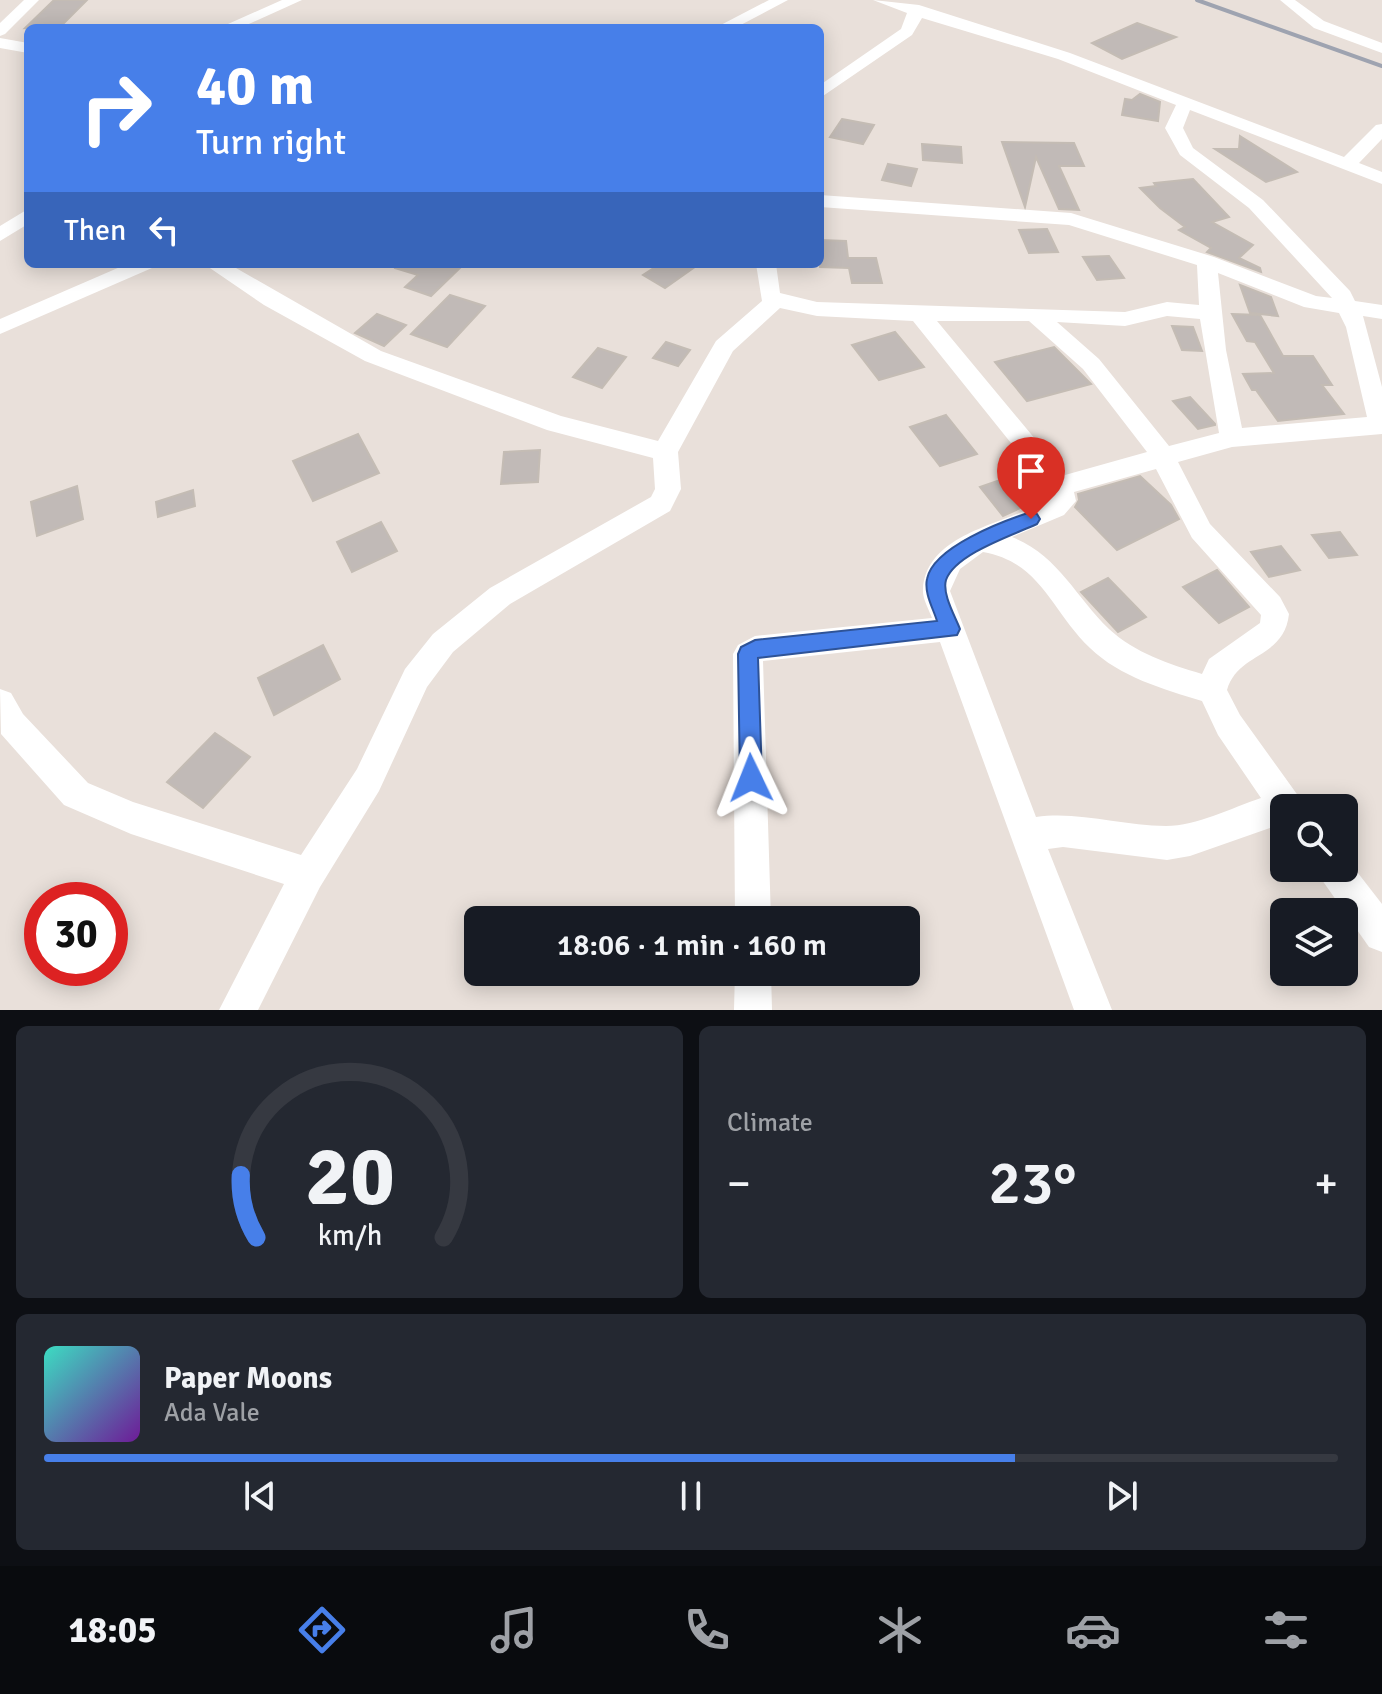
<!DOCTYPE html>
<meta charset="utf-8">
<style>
:root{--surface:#171b24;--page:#242831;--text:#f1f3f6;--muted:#9ea1a6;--line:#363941;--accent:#477fe9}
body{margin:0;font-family:Signika,sans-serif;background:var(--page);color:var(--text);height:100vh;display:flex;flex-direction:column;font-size:30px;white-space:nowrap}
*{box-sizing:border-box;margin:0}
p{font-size:26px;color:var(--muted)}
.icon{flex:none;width:44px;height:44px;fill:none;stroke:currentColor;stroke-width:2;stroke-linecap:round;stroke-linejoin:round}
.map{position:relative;height:1010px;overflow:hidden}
.side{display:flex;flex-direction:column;gap:16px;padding:16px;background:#0d0f14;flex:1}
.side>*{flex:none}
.top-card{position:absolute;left:24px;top:24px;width:800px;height:244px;border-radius:12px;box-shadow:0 4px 20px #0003;background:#477fe9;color:#fff;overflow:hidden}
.controls{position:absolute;left:1270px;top:794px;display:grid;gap:16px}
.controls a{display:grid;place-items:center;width:88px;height:88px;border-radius:12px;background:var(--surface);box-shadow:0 4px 20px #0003;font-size:40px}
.speed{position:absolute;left:24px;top:882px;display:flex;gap:16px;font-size:40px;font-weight:700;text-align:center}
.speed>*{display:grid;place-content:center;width:104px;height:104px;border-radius:50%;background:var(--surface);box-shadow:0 4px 20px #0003;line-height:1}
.speed .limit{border:12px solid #d22;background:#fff;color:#111}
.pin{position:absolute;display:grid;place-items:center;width:68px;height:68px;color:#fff;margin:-82px -34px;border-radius:50% 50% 50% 0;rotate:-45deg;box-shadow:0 0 8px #0007}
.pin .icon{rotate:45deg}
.me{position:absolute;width:88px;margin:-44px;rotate:358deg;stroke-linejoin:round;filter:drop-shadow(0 0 6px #0008)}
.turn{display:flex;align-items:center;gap:28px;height:168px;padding:0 40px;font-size:36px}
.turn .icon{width:104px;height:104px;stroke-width:2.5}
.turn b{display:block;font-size:56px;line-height:68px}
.then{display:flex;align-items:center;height:76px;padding:0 40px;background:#0003;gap:16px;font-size:30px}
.big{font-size:60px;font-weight:600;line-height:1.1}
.side .card{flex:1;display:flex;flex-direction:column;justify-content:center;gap:12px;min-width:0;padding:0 28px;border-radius:12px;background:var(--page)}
.side .dial{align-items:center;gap:0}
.dial svg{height:208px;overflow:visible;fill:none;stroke:var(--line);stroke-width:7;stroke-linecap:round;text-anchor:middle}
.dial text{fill:var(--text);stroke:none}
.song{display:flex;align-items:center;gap:24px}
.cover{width:96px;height:96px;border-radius:12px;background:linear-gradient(135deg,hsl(170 70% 55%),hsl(280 70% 35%))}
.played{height:8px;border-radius:4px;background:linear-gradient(90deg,var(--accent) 75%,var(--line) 75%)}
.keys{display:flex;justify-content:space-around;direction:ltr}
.heat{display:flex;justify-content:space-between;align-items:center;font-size:44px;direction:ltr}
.side .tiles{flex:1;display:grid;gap:16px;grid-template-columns:1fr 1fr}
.card:last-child{grid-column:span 2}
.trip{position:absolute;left:464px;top:906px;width:456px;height:80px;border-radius:12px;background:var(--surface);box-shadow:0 4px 20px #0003;font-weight:600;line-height:80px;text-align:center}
.dock{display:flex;height:128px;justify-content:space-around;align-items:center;background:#090b0e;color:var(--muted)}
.dock .icon{width:56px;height:56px}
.dock .selected{color:var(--accent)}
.dock b{font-size:36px;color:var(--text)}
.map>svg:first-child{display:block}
.building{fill:#c1bab7;stroke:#c4bcb4;stroke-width:2}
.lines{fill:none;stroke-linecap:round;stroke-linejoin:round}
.minor{fill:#fff;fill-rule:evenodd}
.rail{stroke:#9ea3b0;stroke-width:4}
.route{fill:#477fe9;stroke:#2e5397;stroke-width:2}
</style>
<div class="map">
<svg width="1382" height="1010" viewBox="0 0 1382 1010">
<rect width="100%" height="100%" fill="#e9e0da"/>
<g class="building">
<polygon points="54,0 87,0 61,26 25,28"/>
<polygon points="1137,23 1176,37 1122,59 1092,43"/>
<polygon points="1140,94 1160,102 1158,121 1122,115 1125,99 1132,100"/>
<polygon points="842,119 874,125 863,144 830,137"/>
<polygon points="1240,136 1297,172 1266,182 1215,149 1239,149"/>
<polygon points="1002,142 1074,143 1084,166 1059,166 1079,210 1059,209 1036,157 1025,207"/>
<polygon points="922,144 961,147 962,163 923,160"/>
<polygon points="888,164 917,169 911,186 882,180"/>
<polygon points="1193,179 1229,217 1212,222 1253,245 1239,258 1260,268 1261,272 1207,252 1211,248 1179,230 1185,227 1160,208 1140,188 1156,186 1154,183"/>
<polygon points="1047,229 1058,252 1029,253 1019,230"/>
<polygon points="820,240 846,241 848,258 876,258 882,283 852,283 849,268 820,267"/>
<polygon points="1109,256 1124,278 1097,280 1083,257"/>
<polygon points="396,264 464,264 431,296 405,287 418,275 395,268"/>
<polygon points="660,264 699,264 665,288 643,275"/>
<polygon points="1240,285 1271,297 1278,316 1250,313"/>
<polygon points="450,295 485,306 447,347 411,334"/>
<polygon points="377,314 406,325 384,346 355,333"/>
<polygon points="1232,314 1260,315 1283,356 1313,356 1332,385 1322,385 1344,414 1278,421 1256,390 1252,390 1243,374 1274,373 1255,342 1247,341"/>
<polygon points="1172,326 1193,327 1202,351 1182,350"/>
<polygon points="895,332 924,367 879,380 852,345"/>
<polygon points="666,342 690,350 678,366 653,358"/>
<polygon points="1054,347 1091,384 1027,401 995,362"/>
<polygon points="598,348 626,357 602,388 573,377"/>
<polygon points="1190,397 1215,424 1215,425 1198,429 1173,401"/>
<polygon points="946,415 977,454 940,466 910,427"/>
<polygon points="358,434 379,473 313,501 293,461"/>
<polygon points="540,450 538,482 501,484 504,452"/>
<polygon points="1029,470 1045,490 1046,496 1003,516 980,487"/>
<polygon points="1140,476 1171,505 1179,519 1117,550 1075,507 1079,500 1078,494"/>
<polygon points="77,486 83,519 37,536 31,502"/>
<polygon points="193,490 195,506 158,517 156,502"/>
<polygon points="381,522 397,551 352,572 337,542"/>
<polygon points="1340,532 1357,555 1329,558 1312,535"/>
<polygon points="1281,546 1300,570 1269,577 1251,552"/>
<polygon points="1217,570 1249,607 1219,623 1183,587"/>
<polygon points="1108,578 1146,617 1118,632 1081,592"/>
<polygon points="323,645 340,679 274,715 258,678"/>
<polygon points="215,733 250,757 203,808 167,782"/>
</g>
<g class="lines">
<g class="minor">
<polygon points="24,0 39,0 5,34 0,36 0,23"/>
<polygon points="282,0 302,0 240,28 219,28"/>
<polygon points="769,0 788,0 735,28 715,28"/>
<path d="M 873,0 L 919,5 L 1070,53 L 1344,157 L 1376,125 L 1382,124 L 1382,139 L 1359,163 L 1382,172 L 1382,184 L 1190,110 L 1183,128 L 1193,148 L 1263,200 L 1350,291 L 1355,301 L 1382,305 L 1382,319 L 1363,316 L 1382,387 L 1382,434 L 1232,447 L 1178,462 L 1210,524 L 1280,597 L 1289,614 C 1284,659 1238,652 1227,690 L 1240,715 L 1299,797 L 1303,808 L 1284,808 L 1284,823 L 1190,856 L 1167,860 L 1063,847 L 1048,849 L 1112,1010 L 1074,1010 L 940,642 L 763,661 L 771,920 L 735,920 L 733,654 L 738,645 L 755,636 L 932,618 C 929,610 922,598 923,589 C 927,530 1013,524 1049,498 L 1048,489 L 913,321 L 817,316 L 780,308 L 733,351 L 678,452 L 681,489 L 670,511 L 510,604 L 453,652 L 427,687 L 379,791 L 320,887 L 258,1010 L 219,1010 L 284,884 L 131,834 L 64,805 L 1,734 L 0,689 L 11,693 L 23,714 L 88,783 L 133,802 L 301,855 L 357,769 L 405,669 L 433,634 L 490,588 L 651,497 L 655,489 L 653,458 L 547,430 L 365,361 L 264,305 L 204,264 L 229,264 L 381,351 L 561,416 L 658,441 L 716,341 L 762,301 L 756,264 L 776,264 L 780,293 L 817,302 L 1125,312 L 1167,302 L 1199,305 L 1197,265 L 1069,225 L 820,207 L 820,195 L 1071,213 L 1214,257 L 1316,296 L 1332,298 L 1249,208 L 1180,155 L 1165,128 L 1176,105 L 1058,59 L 922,18 L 912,35 L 820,98 L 820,85 L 901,29 L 907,13 ZM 1218,273 L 1304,307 L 1339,313 L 1346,327 L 1367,417 L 1242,428 L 1226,350 ZM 1167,316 L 1200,319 L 1219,433 L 1169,446 L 1099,359 L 1057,322 L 1125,326 ZM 937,321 L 1029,321 L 1083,369 L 1147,452 L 1065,475 ZM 1156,469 L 1192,538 L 1261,615 L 1260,623 L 1209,659 L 1202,674 C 1169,664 1135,653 1109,629 C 1075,596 1058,555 1012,537 L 1064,515 L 1076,501 L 1074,492 ZM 983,552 C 1041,562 1052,612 1090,648 C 1120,677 1163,689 1202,701 L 1218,735 L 1261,798 C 1231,808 1197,826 1166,826 C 1121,826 1080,811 1036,817 L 950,591 L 960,569 Z"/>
<polygon points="1280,0 1295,0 1324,21 1382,43 1382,53 1314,28"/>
<polygon points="0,38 28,43 28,53 0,48"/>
<polygon points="28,209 28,224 0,241 0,226"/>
<polygon points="127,264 155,264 152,268 0,334 0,319"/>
<polygon points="1344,855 1382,904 1382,952 1369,947 1322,880 1317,868 1344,868"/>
<polygon points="735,972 771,972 772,1010 734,1010"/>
</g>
<polyline class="rail" points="1197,0 1382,66"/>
</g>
<path class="route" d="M 1031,512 L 1037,514 L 1040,519 L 1037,524 C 1013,535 955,554 946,580 C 942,594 955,616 960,629 L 957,635 L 758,658 L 762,778 L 759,785 L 751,788 L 743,785 L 740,778 L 738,654 L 741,647 L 755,640 L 937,621 C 933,608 924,593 927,579 C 933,547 1003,521 1031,512 Z"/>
</svg>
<div class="controls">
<a><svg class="icon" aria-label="search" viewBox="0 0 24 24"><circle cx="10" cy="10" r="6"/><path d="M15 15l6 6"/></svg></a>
<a><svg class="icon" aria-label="layers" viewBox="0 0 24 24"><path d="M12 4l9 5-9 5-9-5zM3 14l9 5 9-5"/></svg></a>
</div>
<div class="speed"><div class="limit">30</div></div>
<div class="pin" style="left:1031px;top:519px;background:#d93025"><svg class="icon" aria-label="arrive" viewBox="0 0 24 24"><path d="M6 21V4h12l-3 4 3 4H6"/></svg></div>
<svg class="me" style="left:751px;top:778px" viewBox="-20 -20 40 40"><path d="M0-17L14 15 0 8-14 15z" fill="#477fe9" stroke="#fff" stroke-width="4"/></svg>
<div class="trip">18:06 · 1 min · 160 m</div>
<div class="top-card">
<div class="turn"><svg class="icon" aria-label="right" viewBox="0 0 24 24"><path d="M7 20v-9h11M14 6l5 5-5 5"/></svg><div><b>40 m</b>Turn right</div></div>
<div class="then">Then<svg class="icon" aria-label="left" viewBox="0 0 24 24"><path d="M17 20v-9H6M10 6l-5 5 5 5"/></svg></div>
</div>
</div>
<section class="side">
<div class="tiles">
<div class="card dial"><svg viewBox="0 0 100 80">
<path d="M14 69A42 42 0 1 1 86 69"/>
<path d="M14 69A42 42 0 0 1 8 45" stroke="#477fe9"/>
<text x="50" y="56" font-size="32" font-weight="700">20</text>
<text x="50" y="72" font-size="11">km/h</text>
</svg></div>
<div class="card"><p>Climate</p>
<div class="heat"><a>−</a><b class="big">23°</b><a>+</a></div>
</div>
<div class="card">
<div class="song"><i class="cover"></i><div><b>Paper Moons</b><p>Ada Vale</p></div></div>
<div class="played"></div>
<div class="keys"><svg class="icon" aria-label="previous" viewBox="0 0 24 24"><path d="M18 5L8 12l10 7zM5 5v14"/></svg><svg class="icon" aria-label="pause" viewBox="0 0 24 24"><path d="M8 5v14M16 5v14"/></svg><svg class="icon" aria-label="next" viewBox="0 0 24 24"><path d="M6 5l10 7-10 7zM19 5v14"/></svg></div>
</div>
</div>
</section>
<nav class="dock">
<b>18:05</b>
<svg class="icon selected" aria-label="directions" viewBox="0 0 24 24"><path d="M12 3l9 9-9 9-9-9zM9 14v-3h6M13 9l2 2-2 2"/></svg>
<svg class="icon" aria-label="music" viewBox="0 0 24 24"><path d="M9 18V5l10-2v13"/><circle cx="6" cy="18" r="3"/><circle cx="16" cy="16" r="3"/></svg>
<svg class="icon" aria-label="phone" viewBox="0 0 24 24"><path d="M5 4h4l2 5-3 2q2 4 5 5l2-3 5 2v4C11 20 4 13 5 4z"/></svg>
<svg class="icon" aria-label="climate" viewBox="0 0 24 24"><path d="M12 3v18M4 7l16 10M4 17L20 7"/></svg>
<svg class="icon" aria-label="car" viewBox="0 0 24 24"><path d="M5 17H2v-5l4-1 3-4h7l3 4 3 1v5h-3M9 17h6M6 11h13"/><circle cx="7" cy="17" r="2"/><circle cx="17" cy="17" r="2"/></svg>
<svg class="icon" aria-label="filters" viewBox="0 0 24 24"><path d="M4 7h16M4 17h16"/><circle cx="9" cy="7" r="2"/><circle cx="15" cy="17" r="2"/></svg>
</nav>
